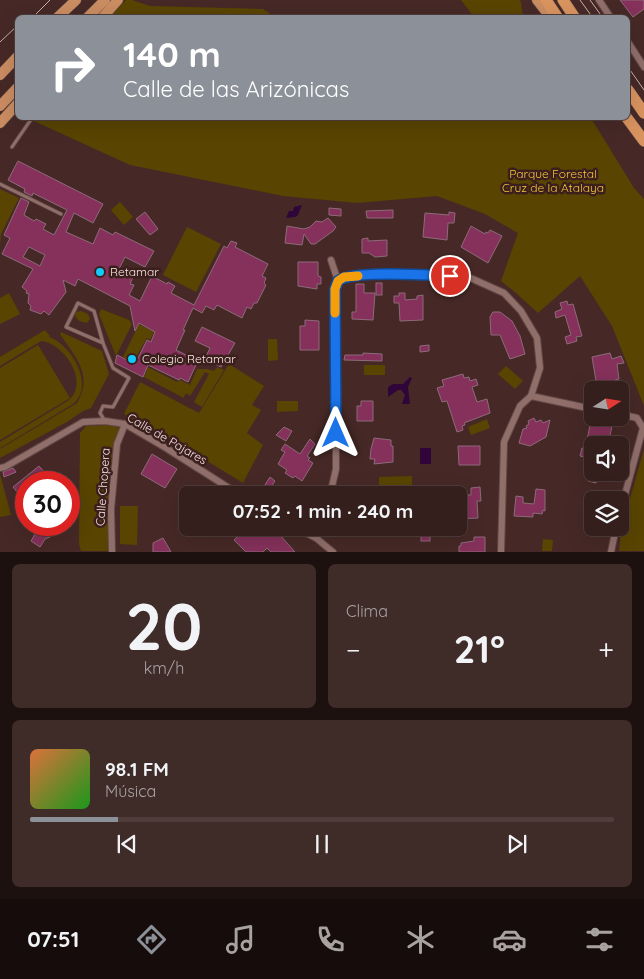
<!DOCTYPE html>
<html lang="es">
<meta charset="utf-8">
<style>
:root{--surface:#341f1c;--page:#3f2c29;--text:#f1f3f6;--muted:#a9a2a3;--line:#4e3d3b;--accent:#8c9099}
body{margin:0;font-family:Quicksand,sans-serif;background:var(--page);color:var(--text);height:100vh;display:flex;flex-direction:column;font-size:19px;white-space:nowrap}
*{box-sizing:border-box;margin:0}
p{font-size:16px;color:var(--muted)}
.icon{flex:none;width:28px;height:28px;fill:none;stroke:currentColor;stroke-width:2;stroke-linecap:round;stroke-linejoin:round}
.map{position:relative;height:552px;overflow:hidden}
.drawer{display:flex;flex-direction:column;gap:12px;padding:12px;background:#1d110f;flex:1}
.drawer>*{flex:none}
.top-card{position:absolute;left:15px;top:15px;width:615px;height:105px;border-radius:8px;box-shadow:0 5px 20px #0002,0 0 0 1px var(--line);background:#8c9099;color:#fff;overflow:hidden}
.needle{width:32px;rotate:78deg}
.controls{position:absolute;left:584px;top:381px;display:grid;gap:10px}
.controls a{display:grid;place-items:center;width:45px;height:45px;border-radius:8px;background:var(--surface);box-shadow:0 5px 20px #0002,0 0 0 1px var(--line);font-size:25px}
.speed{position:absolute;left:15px;top:471px;display:flex;gap:10px;font-size:25px;font-weight:700;text-align:center}
.speed>*{display:grid;place-content:center;width:65px;height:65px;border-radius:50%;background:var(--surface);box-shadow:0 5px 20px #0002,0 0 0 1px var(--line);line-height:1}
.speed .limit{border:8px solid #d22;background:#fff;color:#111}
.pin{position:absolute;display:grid;place-items:center;width:42px;height:42px;color:#fff;margin:-21px;border:2px solid #fff;border-radius:50%;box-shadow:0 1px 5px #0007}
.me{position:absolute;width:55px;margin:-28px;rotate:0deg;stroke-linejoin:round;filter:drop-shadow(0 0 4px #0008)}
.turn{display:flex;align-items:center;gap:18px;height:105px;padding:0 25px;font-size:22px}
.turn .icon{width:65px;height:65px;stroke-width:2.5}
.turn b{display:block;font-size:35px;line-height:42px}
.big{font-size:38px;font-weight:800;line-height:1.1}
.drawer .widget{flex:1;display:flex;flex-direction:column;justify-content:center;gap:8px;min-width:0;padding:0 18px;border-radius:8px;background:var(--page)}
.drawer .dial{align-items:center;gap:0}
.dial b{font-size:65px;line-height:1}
.song{display:flex;align-items:center;gap:15px}
.cover{width:60px;height:60px;border-radius:8px;background:linear-gradient(135deg,hsl(20 70% 55%),hsl(120 70% 35%))}
.played{height:5px;border-radius:2px;background:linear-gradient(90deg,var(--accent) 15%,var(--line) 15%)}
.keys{display:flex;justify-content:space-around;direction:ltr}
.heat{display:flex;justify-content:space-between;align-items:center;font-size:28px;direction:ltr}
.drawer .tiles{flex:1;display:grid;gap:12px;grid-template-columns:1fr 1fr}
.widget:last-child{grid-column:span 2}
.trip{position:absolute;left:179px;top:486px;width:288px;height:50px;border-radius:8px;background:var(--surface);box-shadow:0 5px 20px #0002,0 0 0 1px var(--line);font-weight:800;line-height:50px;text-align:center}
.tab-bar{display:flex;height:80px;justify-content:space-around;align-items:center;background:#150c0b;color:var(--muted)}
.tab-bar .icon{width:35px;height:35px}
.tab-bar .active{color:var(--accent)}
.tab-bar b{font-size:22px;color:var(--text)}
.map>svg:first-child{display:block}
.green{fill:#594401}
.water{fill:#300539}
.building{fill:#85315b;stroke:#8c6b79;fill-rule:evenodd}
.lines{fill:none;stroke-linecap:round;stroke-linejoin:round}
.service-casing{stroke:#614846;stroke-width:4.5}
.minor-casing{stroke:#614846;stroke-width:8}
.trunk-casing{stroke:#614846;stroke-width:11}
.motorway-casing{stroke:#614846;stroke-width:12}
.service{stroke:#906e6a;stroke-width:3}
.minor{stroke:#906e6a;stroke-width:6}
.trunk{stroke:#ca8c61;stroke-width:10}
.motorway{stroke:#d8935f;stroke-width:11}
.tram{stroke:#c6b0ae;stroke-width:1}
.route-casing{stroke:#114b97;stroke-width:12}
.route{stroke:#1a73e8;stroke-width:9}
.slow{stroke:#f59e0b;stroke-width:9}
.poi-dot{fill:#12cafb;stroke:#3b1f1d;stroke-width:2}
.labels{text-anchor:middle;stroke-width:5;stroke-linejoin:round;paint-order:stroke}
.park-label{font-size:12px;fill:#f4c53c;stroke:#3b1f1d}
.poi-label{font-size:12px;fill:#f9e5e3;stroke:#3b1f1d;text-anchor:start}
.street-label{font-size:12px;fill:#f9e5e3;stroke:#3b1f1d}
</style>
<div class="map">
<svg width="644" height="552" viewBox="0 0 644 552">
<rect width="100%" height="100%" fill="#462926"/>
<g class="green">
<polygon points="126,0 132,0 150,6 263,9 275,17 110,17"/>
<polygon points="461,0 519,0 521,2 523,17 474,17"/>
<polygon points="36,118 591,118 634,188 644,199 644,406 612,326 580,276 538,313 516,293 501,281 518,233 485,214 437,196 357,203 283,196 130,165 34,121"/>
<polygon points="0,189 19,198 1,234 0,245"/>
<polygon points="120,202 133,217 124,225 111,210"/>
<polygon points="187,227 221,244 196,292 163,275"/>
<polygon points="9,293 20,314 0,324 0,298"/>
<polygon points="101,309 129,320 132,324 116,356 99,314"/>
<polygon points="81,311 88,314 90,319 87,323 79,321 75,316 76,312"/>
<polygon points="139,324 154,332 150,340 147,338 136,357 145,362 144,365 177,382 180,380 190,385 197,369 207,369 214,371 217,367 224,370 202,407 194,402 209,374 205,372 190,396 187,393 184,396 184,398 144,377 147,370 123,357"/>
<path d="M 45,330 L 50,336 L 49,337 C 71,344 96,386 73,404 L 0,448 L 0,442 L 69,400 C 90,382 64,343 41,341 L 0,366 L 0,357 Z"/>
<path d="M 61,332 L 102,351 L 109,374 L 91,408 L 83,411 L 67,422 L 0,458 L 0,449 L 77,403 C 94,375 75,357 60,334 Z"/>
<polygon points="268,339 277,339 278,360 268,361"/>
<polygon points="38,345 70,398 0,440 0,368"/>
<polygon points="229,364 264,386 252,405 261,410 247,433 263,445 243,483 181,445 124,414 140,382 199,413"/>
<rect x="364" y="365" width="21" height="10"/>
<polygon points="506,366 523,381 515,389 498,374"/>
<polygon points="277,401 298,401 298,411 277,412"/>
<polygon points="487,419 490,428 471,435 468,427"/>
<polygon points="111,425 120,428 115,445 109,551 81,551 79,544 80,433 86,426"/>
<polygon points="644,449 644,551 619,551 621,531"/>
<polygon points="0,474 11,515 0,517"/>
<polygon points="412,476 412,495 379,495 379,477"/>
<polygon points="120,506 138,506 137,545 120,544"/>
<polygon points="543,539 553,540 552,551 542,551"/>
</g>
<g class="water">
<path d="M 302,205 C 296,218 301,216 286,218 L 289,211 L 293,211 L 294,207 Z"/>
<polygon points="410,377 412,378 408,387 410,404 402,404 405,395 401,390 398,390 388,397 388,387 393,384 403,384"/>
<rect x="420" y="448" width="11" height="16"/>
</g>
<g class="building">
<polygon points="620,0 644,0 644,9 633,17"/>
<path d="M 18,161 L 103,204 L 93,223 L 74,213 L 66,232 L 93,244 L 100,228 L 113,235 L 115,232 L 154,251 L 145,267 L 125,257 L 119,269 L 133,277 L 130,284 L 134,285 L 129,295 L 140,301 L 152,276 L 167,284 L 168,282 L 175,286 L 171,293 L 194,305 L 224,246 L 227,248 L 231,241 L 237,243 L 235,247 L 268,264 L 262,276 L 266,278 L 264,283 L 266,285 L 257,303 L 254,303 L 251,309 L 247,307 L 242,318 L 217,305 L 214,310 L 206,306 L 202,313 L 193,308 L 183,330 L 185,330 L 176,350 L 190,357 L 189,361 L 196,365 L 188,382 L 180,378 L 179,380 L 148,365 L 143,377 L 115,363 L 117,355 L 135,364 L 147,340 L 151,342 L 155,332 L 139,323 L 135,331 L 130,306 L 78,279 L 75,286 L 63,280 L 66,292 L 49,315 L 44,311 L 41,314 L 30,310 L 31,306 L 28,303 L 29,294 L 26,293 L 27,291 L 22,287 L 33,269 L 2,254 L 10,238 L 4,235 L 21,198 L 29,202 L 24,215 L 34,221 L 36,219 L 46,224 L 43,229 L 54,235 L 67,210 L 33,193 L 32,196 L 24,192 L 25,189 L 8,180 ZM 29,247 L 45,255 L 40,266 L 23,257 Z"/>
<polygon points="329,208 341,209 341,216 329,215"/>
<polygon points="393,210 393,218 367,218 366,211"/>
<polygon points="145,212 158,229 150,235 136,219"/>
<polygon points="449,212 455,213 454,223 448,223 447,240 423,237 425,213 449,215"/>
<polygon points="328,218 336,227 333,231 315,244 311,244 304,234 302,245 285,243 287,226 304,229 310,227 316,221 322,222"/>
<polygon points="471,226 485,234 486,232 488,233 490,230 502,236 488,263 461,247"/>
<polygon points="368,238 368,241 387,240 387,256 375,257 369,253 362,253 362,239"/>
<polygon points="298,262 318,262 318,276 321,277 321,284 317,284 317,289 298,286"/>
<rect x="376" y="283" width="6" height="12"/>
<polygon points="356,284 364,284 364,293 375,293 373,320 352,319 352,312 356,312"/>
<polygon points="399,293 405,293 405,300 417,299 417,296 423,295 423,320 400,321 399,303 394,303 394,296 399,296"/>
<polygon points="567,301 568,305 573,304 582,336 576,337 577,341 567,344 565,337 571,335 565,315 556,318 555,312 562,309 560,303"/>
<polygon points="493,312 500,312 512,321 520,336 525,354 510,359 500,335 491,335 490,317"/>
<polygon points="305,320 319,321 319,350 300,350 300,326 305,326"/>
<polygon points="202,327 235,343 221,367 205,359 210,348 195,341"/>
<polygon points="429,345 429,351 420,352 420,346"/>
<polygon points="363,353 382,354 382,361 344,360 345,355 363,355"/>
<polygon points="610,353 612,359 621,356 624,363 617,364 619,379 615,380 616,384 612,385 613,390 604,390 603,387 595,389 593,382 596,381 592,357"/>
<polygon points="463,374 464,378 469,377 470,381 476,379 478,385 472,387 477,402 487,399 490,413 464,423 465,425 462,426 463,430 457,432 447,401 442,402 437,388 444,386 442,380"/>
<polygon points="361,401 373,401 373,421 357,421 357,406 361,406"/>
<polygon points="534,418 536,422 541,420 543,423 550,420 546,437 530,446 519,443 523,429 527,428 526,426 529,424 528,421"/>
<polygon points="591,421 612,426 608,445 592,445 592,459 580,456 582,448 585,449"/>
<polygon points="284,427 292,431 286,441 276,435"/>
<polygon points="374,438 391,440 391,446 393,446 393,462 374,464 375,459 370,459 371,449"/>
<polygon points="310,439 315,444 307,456 310,458 308,460 313,463 302,481 295,476 293,478 285,473 287,470 278,464 285,452 281,450 285,444 300,454"/>
<polygon points="458,446 480,446 480,465 459,465"/>
<polygon points="152,454 177,469 165,488 141,474"/>
<polygon points="39,466 46,474 39,480 41,482 26,482 26,503 13,487"/>
<polygon points="13,468 16,472 4,477 3,472"/>
<polygon points="589,472 598,472 596,483 588,481"/>
<polygon points="270,477 275,481 268,491 263,488"/>
<polygon points="360,486 369,486 369,495 351,495 351,488 361,488"/>
<polygon points="480,487 481,501 477,501 478,518 458,519 458,512 460,512 459,495 471,495 471,488"/>
<polygon points="536,489 545,490 545,511 543,510 542,514 533,513 533,517 514,516 516,496 523,497 523,503 534,504"/>
<polygon points="32,525 56,525 50,537 45,539 40,547 31,541 35,534 29,530"/>
<polygon points="247,528 277,528 281,532 279,534 295,552 271,552 267,548 263,552 246,552 234,540"/>
<rect x="421" y="533" width="9" height="8"/>
<polygon points="474,537 485,537 485,552 459,552 459,546 461,546 461,543 474,541"/>
<polygon points="163,538 171,552 153,552 153,543"/>
</g>
<g class="lines">
<defs>
<g id="service">
<polyline points="12,147 32,118"/>
<polyline points="0,184 61,214"/>
<polyline points="103,343 66,327 78,303 94,311 103,343 113,368 129,378 113,407 103,406 100,413 105,421"/>
</g>
<g id="minor">
<polyline points="599,0 611,18"/>
<polyline points="628,42 644,67"/>
<polyline points="331,260 338,281"/>
<polyline points="531,396 592,409"/>
<polyline points="620,414 637,418 643,428 620,513"/>
<polyline points="0,468 5,467 83,422 105,421 125,424 166,448 240,495"/>
<polyline points="330,495 336,469 335,289 338,281 344,277 354,276 403,274 466,276 504,293 521,311 537,338 540,368 531,396 520,406 504,442 501,552"/>
<polyline points="296,528 316,538 333,552"/>
<polyline points="316,538 317,528"/>
<polyline points="112,552 111,509 117,444 125,424"/>
<polyline points="611,552 616,528"/>
</g>
<g id="trunk">
<polyline points="537,0 551,18"/>
<polyline points="57,18 76,0"/>
<polyline points="87,18 105,0"/>
<polyline points="102,18 118,0"/>
<polyline points="0,75 18,56"/>
<polyline points="0,106 18,87"/>
<polyline points="0,123 18,103"/>
</g>
<g id="motorway">
<polyline points="546,0 558,18"/>
<polyline points="563,0 575,18"/>
<polyline points="628,90 644,113"/>
<polyline points="627,118 644,141"/>
</g>
</defs>
<use href="#service" class="service-casing"/>
<use href="#minor" class="minor-casing"/>
<use href="#trunk" class="trunk-casing"/>
<use href="#motorway" class="motorway-casing"/>
<use href="#service" class="service"/>
<use href="#minor" class="minor"/>
<use href="#trunk" class="trunk"/>
<use href="#motorway" class="motorway"/>
<g class="tram">
<polyline points="580,0 593,18"/>
<polyline points="590,0 603,18"/>
<polyline points="32,18 50,0"/>
<polyline points="0,42 18,25"/>
<polyline points="628,67 644,90"/>
</g>
</g>
<g class="lines">
<defs>
<path id="route" d="M 336,433 L 335,289 L 338,281 C 352,270 429,275 450,276"/>
</defs>
<use href="#route" class="route-casing"/>
<use href="#route" class="route"/>
<polyline class="slow" points="335,313 335,289 338,281 344,277 358,276"/>
</g>
<g class="poi-dot">
<circle cx="100" cy="272" r="5"/>
<circle cx="132" cy="359" r="5"/>
</g>
<g class="labels">
<g class="park-label">
<text x="553" y="178">Parque Forestal<tspan x="553" dy="14">Cruz de la Atalaya</tspan></text>
</g>
<g class="poi-label">
<text x="110" y="276">Retamar</text>
<text x="142" y="363">Colegio Retamar</text>
</g>
<g class="street-label">
<text transform="translate(167 439) rotate(30)" y="4">Calle de Pajares</text>
<text transform="translate(103 487) rotate(-86)" y="4">Calle Chopera</text>
</g>
</g>
</svg>
<div class="controls">
<a><svg class="needle" viewBox="-14 -14 28 28"><path d="M0-13l5 13h-10z" fill="#e53935"/><path d="M0 13l5-13h-10z" fill="#a9a2a3"/></svg></a>
<a><svg class="icon" aria-label="sound" viewBox="0 0 24 24"><path d="M4 9h4l5-4v14l-5-4H4zM17 9q2 3 0 6"/></svg></a>
<a><svg class="icon" aria-label="layers" viewBox="0 0 24 24"><path d="M12 4l9 5-9 5-9-5zM3 14l9 5 9-5"/></svg></a>
</div>
<div class="speed"><div class="limit">30</div></div>
<div class="pin" style="left:450px;top:276px;background:#d93025"><svg class="icon" aria-label="arrive" viewBox="0 0 24 24"><path d="M6 21V4h12l-3 4 3 4H6"/></svg></div>
<svg class="me" style="left:336px;top:433px" viewBox="-20 -20 40 40"><path d="M0-17L14 15 0 8-14 15z" fill="#1a73e8" stroke="#fff" stroke-width="4"/></svg>
<div class="trip">07:52 · 1 min · 240 m</div>
<div class="top-card">
<div class="turn"><svg class="icon" aria-label="right" viewBox="0 0 24 24"><path d="M7 20v-9h11M14 6l5 5-5 5"/></svg><div><b>140 m</b>Calle de las Arizónicas</div></div>
</div>
</div>
<section class="drawer">
<div class="tiles">
<div class="widget dial"><b>20</b><p>km/h</p></div>
<div class="widget"><p>Clima</p>
<div class="heat"><a>−</a><b class="big">21°</b><a>+</a></div>
</div>
<div class="widget">
<div class="song"><i class="cover"></i><div><b>98.1 FM</b><p>Música</p></div></div>
<div class="played"></div>
<div class="keys"><svg class="icon" aria-label="previous" viewBox="0 0 24 24"><path d="M18 5L8 12l10 7zM5 5v14"/></svg><svg class="icon" aria-label="pause" viewBox="0 0 24 24"><path d="M8 5v14M16 5v14"/></svg><svg class="icon" aria-label="next" viewBox="0 0 24 24"><path d="M6 5l10 7-10 7zM19 5v14"/></svg></div>
</div>
</div>
</section>
<nav class="tab-bar">
<b>07:51</b>
<svg class="icon active" aria-label="directions" viewBox="0 0 24 24"><path d="M12 3l9 9-9 9-9-9zM9 14v-3h6M13 9l2 2-2 2"/></svg>
<svg class="icon" aria-label="music" viewBox="0 0 24 24"><path d="M9 18V5l10-2v13"/><circle cx="6" cy="18" r="3"/><circle cx="16" cy="16" r="3"/></svg>
<svg class="icon" aria-label="phone" viewBox="0 0 24 24"><path d="M5 4h4l2 5-3 2q2 4 5 5l2-3 5 2v4C11 20 4 13 5 4z"/></svg>
<svg class="icon" aria-label="climate" viewBox="0 0 24 24"><path d="M12 3v18M4 7l16 10M4 17L20 7"/></svg>
<svg class="icon" aria-label="car" viewBox="0 0 24 24"><path d="M5 17H2v-5l4-1 3-4h7l3 4 3 1v5h-3M9 17h6M6 11h13"/><circle cx="7" cy="17" r="2"/><circle cx="17" cy="17" r="2"/></svg>
<svg class="icon" aria-label="filters" viewBox="0 0 24 24"><path d="M4 7h16M4 17h16"/><circle cx="9" cy="7" r="2"/><circle cx="15" cy="17" r="2"/></svg>
</nav>
